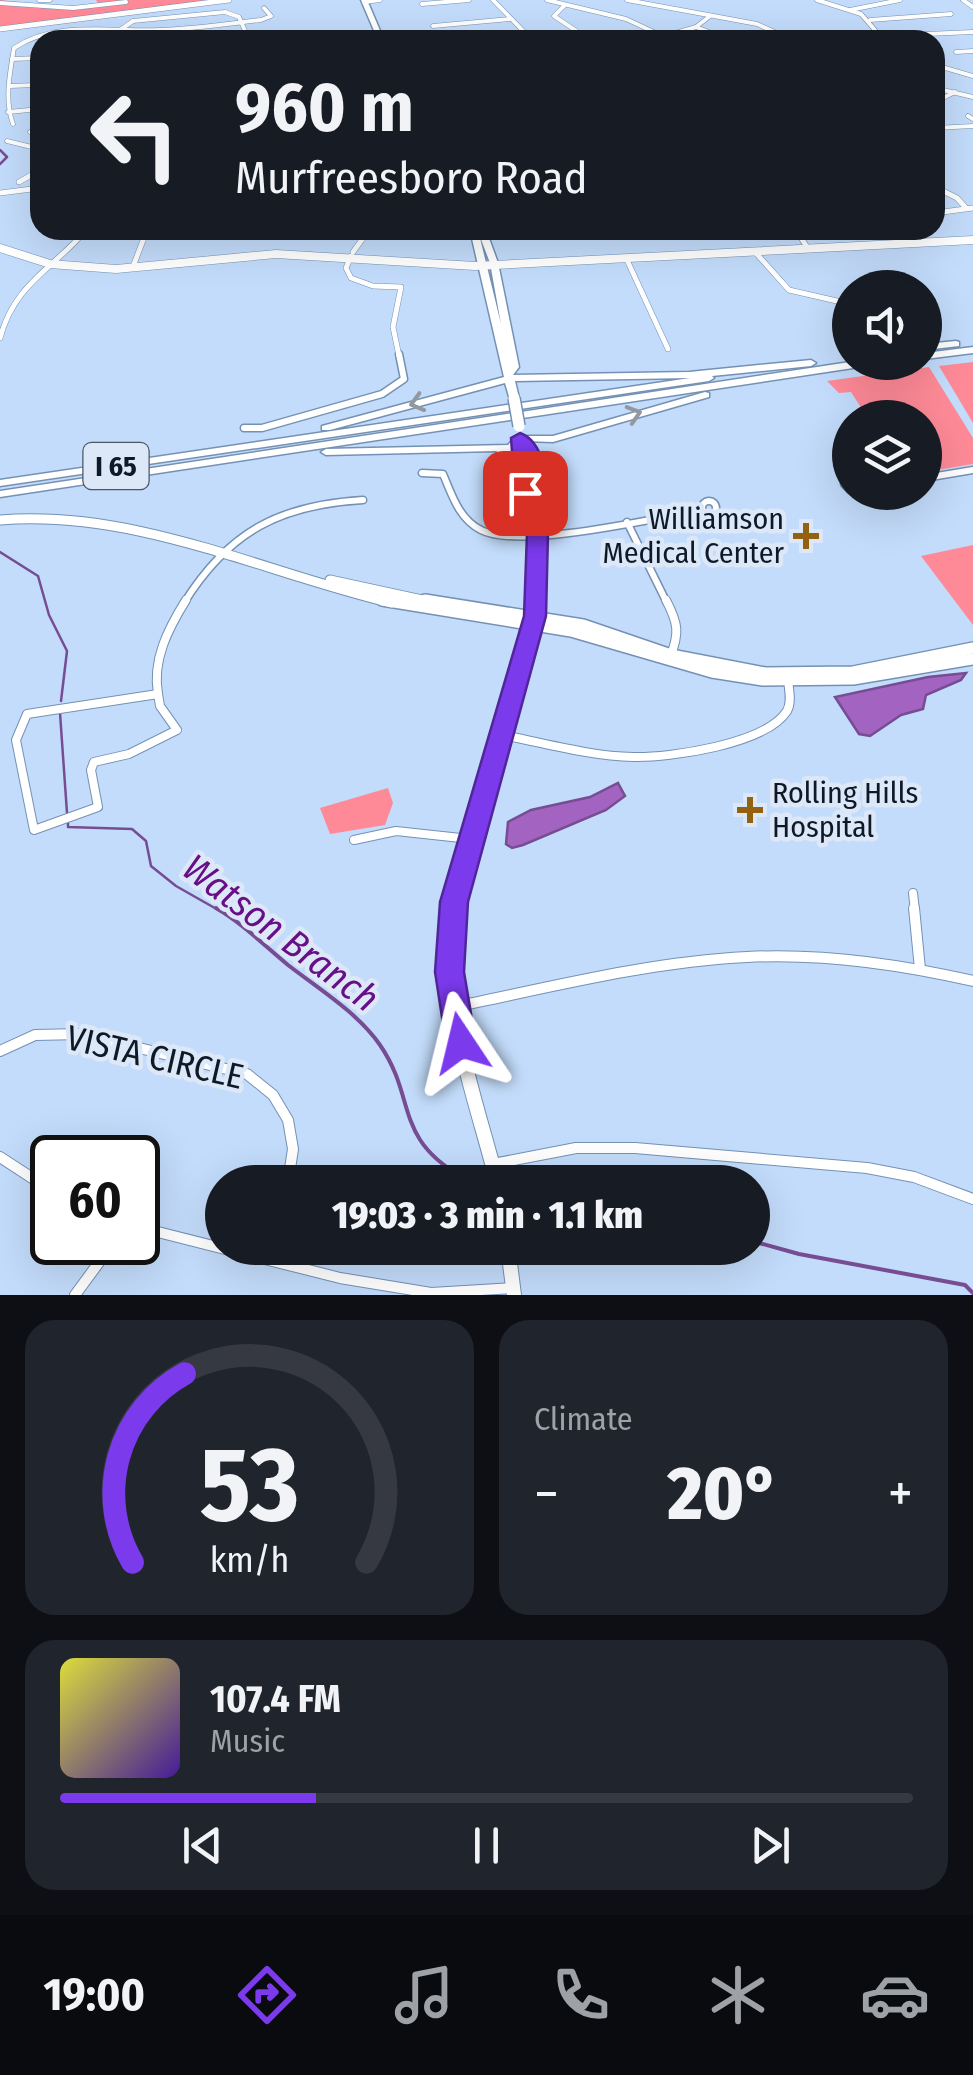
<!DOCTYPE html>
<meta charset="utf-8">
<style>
:root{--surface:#171b24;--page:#20242c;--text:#f1f3f6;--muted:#9ea1a6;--line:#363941;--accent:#7c3aed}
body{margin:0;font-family:"Fira Sans Condensed",sans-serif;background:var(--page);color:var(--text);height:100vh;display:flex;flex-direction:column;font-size:38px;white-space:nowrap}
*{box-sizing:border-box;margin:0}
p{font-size:32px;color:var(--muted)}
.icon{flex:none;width:55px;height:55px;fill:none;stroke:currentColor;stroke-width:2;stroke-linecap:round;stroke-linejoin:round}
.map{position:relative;height:1295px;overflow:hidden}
.sheet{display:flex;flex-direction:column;gap:25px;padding:25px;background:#0d0f14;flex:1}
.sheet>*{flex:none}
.banner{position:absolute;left:30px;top:30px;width:915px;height:210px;border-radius:30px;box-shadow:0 10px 40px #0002;background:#171b24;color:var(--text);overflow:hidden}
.buttons{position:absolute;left:832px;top:270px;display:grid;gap:20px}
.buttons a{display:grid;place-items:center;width:110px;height:110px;border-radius:50%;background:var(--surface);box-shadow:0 10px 40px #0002;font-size:50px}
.speed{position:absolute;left:30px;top:1135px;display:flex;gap:20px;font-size:50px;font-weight:700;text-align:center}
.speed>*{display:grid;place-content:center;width:130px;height:130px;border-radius:50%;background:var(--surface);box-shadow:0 10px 40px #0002;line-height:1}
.speed .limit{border:5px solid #111;border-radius:15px;background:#fff;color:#111}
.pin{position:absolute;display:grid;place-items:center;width:85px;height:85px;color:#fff;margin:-42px;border-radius:20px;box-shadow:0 5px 15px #0006}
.me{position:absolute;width:110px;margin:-55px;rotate:350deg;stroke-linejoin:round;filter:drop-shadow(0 0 8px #0008)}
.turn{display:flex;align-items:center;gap:35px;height:210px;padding:0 40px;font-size:45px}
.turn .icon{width:130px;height:130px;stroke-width:2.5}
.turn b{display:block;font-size:70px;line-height:85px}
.big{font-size:75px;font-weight:800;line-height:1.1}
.sheet .card{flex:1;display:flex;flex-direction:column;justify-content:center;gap:15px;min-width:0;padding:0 35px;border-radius:30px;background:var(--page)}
.sheet .dial{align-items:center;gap:0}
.dial svg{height:260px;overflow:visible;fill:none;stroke:var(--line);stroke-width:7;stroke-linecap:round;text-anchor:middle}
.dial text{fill:var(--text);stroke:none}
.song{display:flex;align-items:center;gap:30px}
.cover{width:120px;height:120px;border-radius:15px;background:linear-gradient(135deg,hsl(60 70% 55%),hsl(260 70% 35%))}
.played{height:10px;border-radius:5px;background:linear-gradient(90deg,var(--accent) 30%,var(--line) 30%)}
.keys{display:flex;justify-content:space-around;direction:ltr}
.heat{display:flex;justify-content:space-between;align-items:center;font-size:55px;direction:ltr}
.sheet .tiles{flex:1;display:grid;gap:25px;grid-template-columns:1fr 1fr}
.card:last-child{grid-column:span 2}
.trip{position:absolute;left:205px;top:1165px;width:565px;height:100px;border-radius:50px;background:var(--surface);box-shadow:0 10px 40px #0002;font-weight:800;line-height:100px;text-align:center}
.tab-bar{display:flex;height:160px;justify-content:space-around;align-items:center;background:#090b0e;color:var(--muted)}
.tab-bar .icon{width:70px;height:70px}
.tab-bar .active{color:var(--accent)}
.tab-bar b{font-size:45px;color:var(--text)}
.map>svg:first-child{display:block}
.green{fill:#fe8a97}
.water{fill:#a363c1;stroke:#764d93;stroke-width:2.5}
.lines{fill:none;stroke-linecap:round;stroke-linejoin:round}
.stream-far1{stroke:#764d93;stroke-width:2.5}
.stream{stroke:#764d93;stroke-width:4}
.minor-far4-casing{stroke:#7491b4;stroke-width:5}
.minor-far3-casing{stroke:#7491b4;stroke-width:6}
.minor-far2-casing{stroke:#7491b4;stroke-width:9}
.minor-far1-casing{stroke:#7491b4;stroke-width:10}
.minor-casing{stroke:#7491b4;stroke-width:12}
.major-far4-casing{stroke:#7491b4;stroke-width:6}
.major-far3-casing{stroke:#7491b4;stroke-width:9}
.major-far2-casing{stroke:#7491b4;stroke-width:11}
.major-far1-casing{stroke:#7491b4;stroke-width:14}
.major-casing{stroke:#7491b4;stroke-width:16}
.highway-casing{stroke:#7491b4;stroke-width:3}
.minor-far4{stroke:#fff;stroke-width:4}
.minor-far3{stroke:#fff;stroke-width:5}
.minor-far2{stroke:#fff;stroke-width:6}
.minor-far1{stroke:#fff;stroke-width:8}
.minor{stroke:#fff;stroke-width:10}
.major-far4{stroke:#fff;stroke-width:5}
.major-far3{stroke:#fff;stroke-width:8}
.major-far2{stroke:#fff;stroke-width:9}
.major-far1{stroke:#fff;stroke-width:11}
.major{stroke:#fff;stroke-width:14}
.highway{fill:#fff;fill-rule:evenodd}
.highway-bridge-casing{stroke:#7491b4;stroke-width:14;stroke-linecap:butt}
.highway-bridge{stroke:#fff;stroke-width:11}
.oneway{stroke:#93989e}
.route{fill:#7c3aed;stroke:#51269a;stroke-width:2.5}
.poi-dot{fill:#926210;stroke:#dce8f7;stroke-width:4}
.labels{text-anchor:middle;stroke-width:9;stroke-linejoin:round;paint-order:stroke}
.shield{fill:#dce8f7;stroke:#4c5765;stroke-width:2.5}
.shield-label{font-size:28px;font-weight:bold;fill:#0e1927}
.poi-label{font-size:30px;fill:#0e1927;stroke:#dce8f7;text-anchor:end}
.near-street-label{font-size:35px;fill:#0e1927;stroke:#dce8f7}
.near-water-label{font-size:38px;font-style:italic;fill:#660f86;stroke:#dce8f7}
</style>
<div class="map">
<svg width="973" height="1295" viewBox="0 0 973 1295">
<rect width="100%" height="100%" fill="#c3dcfb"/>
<g class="green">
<polygon points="0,0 73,8 99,5 96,0 214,0 0,27"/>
<polygon points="973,362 973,423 939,366"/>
<polygon points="929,367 973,438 973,464 925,472 925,418 867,417 851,392 839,393 827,381"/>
<polygon points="973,545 973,625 921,556"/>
<polygon points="388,788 393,803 385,825 330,834 320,808"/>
</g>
<g class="water">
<polygon points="966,673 961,680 926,695 923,709 901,715 870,736 859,734 835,697 928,677"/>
<polygon points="618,783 625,796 606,810 523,845 512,848 506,844 508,822 531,810 590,797"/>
</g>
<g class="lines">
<g class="stream-far1">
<polyline points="0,150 7,157 0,164"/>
<polyline points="0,552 38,576 49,615 67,651 61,701"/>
<polyline points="60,713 67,813"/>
<polyline points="68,823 68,827 132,829 146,841 151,866 176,886 220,911"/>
</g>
<g class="stream">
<path d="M 216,908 C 242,923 265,946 288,965 C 319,989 358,1013 380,1045 C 417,1099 393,1137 462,1177"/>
<polyline points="752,1241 799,1254 965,1285 973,1293"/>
</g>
<defs>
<g id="minor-far4">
<polyline points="39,0 50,0"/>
<polyline points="493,0 532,40"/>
<polyline points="547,0 626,19 671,40"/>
<polyline points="627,0 757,24 792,40"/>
<polyline points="817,0 861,14 881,37"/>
<polyline points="963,0 973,7"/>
<polyline points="364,2 380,0"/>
<polyline points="0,3 73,8 126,2"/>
<polyline points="422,4 469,0"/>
<polyline points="565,5 554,16 590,40"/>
<polyline points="850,10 900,0"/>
<polyline points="870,20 951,14"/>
<polyline points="433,26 511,19"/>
<polyline points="696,27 730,40"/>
<polyline points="120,30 133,21 225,12 239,17 249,40"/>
<polyline points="880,36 973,32"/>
<polyline points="651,40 696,27 710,16"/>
<polyline points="956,52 973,51"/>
<polyline points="12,59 40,58"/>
<polyline points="935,65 973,76"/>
<polyline points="10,86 36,85"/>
<polyline points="939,89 973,97"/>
<polyline points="935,102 955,92"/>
<polyline points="8,112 40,109"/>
<polyline points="968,116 973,119"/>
<path d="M 13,124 C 4,99 10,73 14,48 C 57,20 111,32 159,30 C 193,29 227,24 261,20 L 271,16 L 264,8"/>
<polyline points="935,128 973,126"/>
<polyline points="30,132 40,131"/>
<polyline points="7,141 40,149"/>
</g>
<g id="minor-far3">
<polyline points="935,162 941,164"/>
<polyline points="19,182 40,170"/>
<polyline points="935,187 957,198 966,208"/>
<polyline points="0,193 40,188"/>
<polyline points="935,213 973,208"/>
<polyline points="796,230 807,247"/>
<polyline points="353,252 369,230"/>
<polyline points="755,252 789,290 850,304"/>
<polyline points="351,256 346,268 351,278 373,286 401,287 393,327 399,356"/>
<polyline points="627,260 668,349"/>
<polyline points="134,264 147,230"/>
<path d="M 0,338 C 15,283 52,270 86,230"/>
</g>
<g id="minor-far2">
<polyline points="244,428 262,428 382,394 404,379 399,354"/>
<path d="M 422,473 L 443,474 C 452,495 459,519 481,530 C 519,550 656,518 702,510"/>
<polyline points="925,478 973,470"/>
<polyline points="850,481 844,484 850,490"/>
<circle cx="709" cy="508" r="7"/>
<polyline points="627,522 667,603"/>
<path d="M 184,603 C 229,531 280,505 363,500"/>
</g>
<g id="minor-far1">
<path d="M 666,600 C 678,623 680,633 670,657"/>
<polygon points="158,694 160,706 177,730 129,754 94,762 91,770 98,807 34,830 16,740 27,714"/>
<path d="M 158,694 C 152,660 168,629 186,600"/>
<path d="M 502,735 C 545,743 589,756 633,757 C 670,758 766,744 787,711 C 792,702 789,690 788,680"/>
<polyline points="354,840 396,831 470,839"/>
<polyline points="913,893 915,911"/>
</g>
<g id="minor">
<polyline points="914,908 920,969"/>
<path d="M 454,1007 C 551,987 648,962 747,957 C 823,953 899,964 973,981"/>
<polyline points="0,1051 35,1035 81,1034 247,1074 273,1095 288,1120 293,1149 288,1182"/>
<polyline points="0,1157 52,1191"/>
<polyline points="493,1164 576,1148 635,1148 867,1168 914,1177 973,1199"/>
<polyline points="138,1227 340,1278 431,1293 514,1288"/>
<polyline points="75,1295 114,1242"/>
</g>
<polyline id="major-far4" points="0,29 229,0"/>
<polyline id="major-far3" points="0,248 50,264 116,269 276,254 475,266 973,240"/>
<g id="major-far2">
<polyline points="520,438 530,451 542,523 537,533 535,603"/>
<polyline points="520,439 530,528 537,533"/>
<path d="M 0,520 C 135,509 262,572 392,603"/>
<polyline points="330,580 436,603"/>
</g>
<g id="major-far1">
<polyline points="382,600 571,631 712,672 763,680 853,679 973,659"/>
<polyline points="425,600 583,625 671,655 765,673 853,672 973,648"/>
<polyline points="454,911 463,864 534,625 535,600"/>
</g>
<g id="major">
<path d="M 455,908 C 437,999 475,1095 497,1182"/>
<polyline points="508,1248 514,1295"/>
</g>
<g id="highway">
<polygon points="361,0 367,0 384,40 378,40"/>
<path d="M 470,230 L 486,230 L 498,263 L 519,367 L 513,375 L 689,372 L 811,360 L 816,363 L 811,366 L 712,376 L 714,378 L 709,381 L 0,486 L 0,480 L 690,378 L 515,381 L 519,398 L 518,400 L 510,400 L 505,383 L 330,430 L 322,430 L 322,426 L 504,377 ZM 479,234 L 490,263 L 501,324 Z"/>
<polygon points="956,341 959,342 959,346 925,350 925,344"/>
<polygon points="973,347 973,353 925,359 925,353"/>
<polygon points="850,362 878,362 873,365 0,497 0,491"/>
<polygon points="705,392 709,393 709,397 553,442 523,441 515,450 511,451 518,454 526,464 521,467 517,466 510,458 496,451 326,455 321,452 326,449 508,445 516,436 553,436"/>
</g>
</defs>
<use href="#minor-far4" class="minor-far4-casing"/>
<use href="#minor-far3" class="minor-far3-casing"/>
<use href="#minor-far2" class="minor-far2-casing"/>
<use href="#minor-far1" class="minor-far1-casing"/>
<use href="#minor" class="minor-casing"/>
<use href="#major-far4" class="major-far4-casing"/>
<use href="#major-far3" class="major-far3-casing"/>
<use href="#major-far2" class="major-far2-casing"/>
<use href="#major-far1" class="major-far1-casing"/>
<use href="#major" class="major-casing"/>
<use href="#highway" class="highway-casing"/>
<use href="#minor-far4" class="minor-far4"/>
<use href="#minor-far3" class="minor-far3"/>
<use href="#minor-far2" class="minor-far2"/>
<use href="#minor-far1" class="minor-far1"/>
<use href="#minor" class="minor"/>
<use href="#major-far4" class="major-far4"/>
<use href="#major-far3" class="major-far3"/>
<use href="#major-far2" class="major-far2"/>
<use href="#major-far1" class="major-far1"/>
<use href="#major" class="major"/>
<use href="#highway" class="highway"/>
<defs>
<polyline id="highway-bridge" points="514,398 519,426"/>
</defs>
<use href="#highway-bridge" class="highway-bridge-casing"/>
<use href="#highway-bridge" class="highway-bridge"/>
</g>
<defs><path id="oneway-chevron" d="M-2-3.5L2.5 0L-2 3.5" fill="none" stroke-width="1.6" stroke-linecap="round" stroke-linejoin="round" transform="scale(2.5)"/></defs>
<g class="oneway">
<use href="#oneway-chevron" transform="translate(417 403) rotate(164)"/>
<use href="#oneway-chevron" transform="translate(634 414) rotate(-17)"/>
</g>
<path class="route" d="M 520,433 C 549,443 548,496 552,523 L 548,533 L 546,616 L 468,902 L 464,972 L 476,1043 L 471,1052 L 461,1056 L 450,1052 L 446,1043 L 435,972 L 440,902 L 524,616 L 527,533 L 531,523 L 528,499 L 515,493 L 511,438 Z"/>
<g class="poi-dot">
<path d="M801 521h10v10h10v10h-10v10h-10v-10h-10v-10h10z"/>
<path d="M745 795h10v10h10v10h-10v10h-10v-10h-10v-10h10z"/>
</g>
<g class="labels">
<rect class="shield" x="83.5" y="443" width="65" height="46" rx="8"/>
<g class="shield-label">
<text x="116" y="476">I 65</text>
</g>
<g class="poi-label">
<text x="784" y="529">Williamson<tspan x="784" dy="34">Medical Center</tspan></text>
<text x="772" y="803" text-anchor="start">Rolling Hills<tspan x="772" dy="34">Hospital</tspan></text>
</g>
<g class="near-street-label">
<text transform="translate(155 1057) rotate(13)" y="12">VISTA CIRCLE</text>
</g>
<g class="near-water-label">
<text transform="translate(281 933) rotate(37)" y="13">Watson Branch</text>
</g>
</g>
</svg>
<div class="buttons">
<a><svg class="icon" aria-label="sound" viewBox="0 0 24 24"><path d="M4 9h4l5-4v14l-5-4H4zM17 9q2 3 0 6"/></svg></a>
<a><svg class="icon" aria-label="layers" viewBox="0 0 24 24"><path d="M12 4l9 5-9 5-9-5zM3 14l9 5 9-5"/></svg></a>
</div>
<div class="speed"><div class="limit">60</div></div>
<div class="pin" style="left:525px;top:493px;background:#d93025"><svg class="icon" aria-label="arrive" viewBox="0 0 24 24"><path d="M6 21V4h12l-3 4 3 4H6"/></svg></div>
<svg class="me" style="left:461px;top:1043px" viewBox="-20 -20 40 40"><path d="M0-17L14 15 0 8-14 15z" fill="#7c3aed" stroke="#fff" stroke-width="4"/></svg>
<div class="trip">19:03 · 3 min · 1.1 km</div>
<div class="banner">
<div class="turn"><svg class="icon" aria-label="left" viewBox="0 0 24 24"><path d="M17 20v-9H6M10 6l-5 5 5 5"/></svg><div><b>960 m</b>Murfreesboro Road</div></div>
</div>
</div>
<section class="sheet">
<div class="tiles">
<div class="card dial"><svg viewBox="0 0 100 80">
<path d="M14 69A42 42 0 1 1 86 69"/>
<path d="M14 69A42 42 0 0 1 30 11" stroke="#7c3aed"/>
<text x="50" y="56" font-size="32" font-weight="700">53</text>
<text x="50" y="72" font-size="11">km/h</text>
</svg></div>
<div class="card"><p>Climate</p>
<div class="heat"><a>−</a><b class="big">20°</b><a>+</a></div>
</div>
<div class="card">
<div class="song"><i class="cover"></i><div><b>107.4 FM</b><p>Music</p></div></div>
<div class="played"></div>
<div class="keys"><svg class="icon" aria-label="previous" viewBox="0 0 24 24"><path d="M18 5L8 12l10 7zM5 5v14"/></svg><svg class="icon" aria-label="pause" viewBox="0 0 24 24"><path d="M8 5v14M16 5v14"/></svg><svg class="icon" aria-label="next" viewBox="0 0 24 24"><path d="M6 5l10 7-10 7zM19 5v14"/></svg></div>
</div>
</div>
</section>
<nav class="tab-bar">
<b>19:00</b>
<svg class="icon active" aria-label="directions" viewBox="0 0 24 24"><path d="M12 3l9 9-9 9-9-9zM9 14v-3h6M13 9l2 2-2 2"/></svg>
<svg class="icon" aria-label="music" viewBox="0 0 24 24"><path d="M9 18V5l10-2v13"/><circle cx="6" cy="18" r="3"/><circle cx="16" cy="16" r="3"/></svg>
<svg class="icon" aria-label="phone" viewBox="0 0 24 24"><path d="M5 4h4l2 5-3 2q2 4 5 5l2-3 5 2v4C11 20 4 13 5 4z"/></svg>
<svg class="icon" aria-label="climate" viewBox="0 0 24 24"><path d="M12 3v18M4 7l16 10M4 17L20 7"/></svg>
<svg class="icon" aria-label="car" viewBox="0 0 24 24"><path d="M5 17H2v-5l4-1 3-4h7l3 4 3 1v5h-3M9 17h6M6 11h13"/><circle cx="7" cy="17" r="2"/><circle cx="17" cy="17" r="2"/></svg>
</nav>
